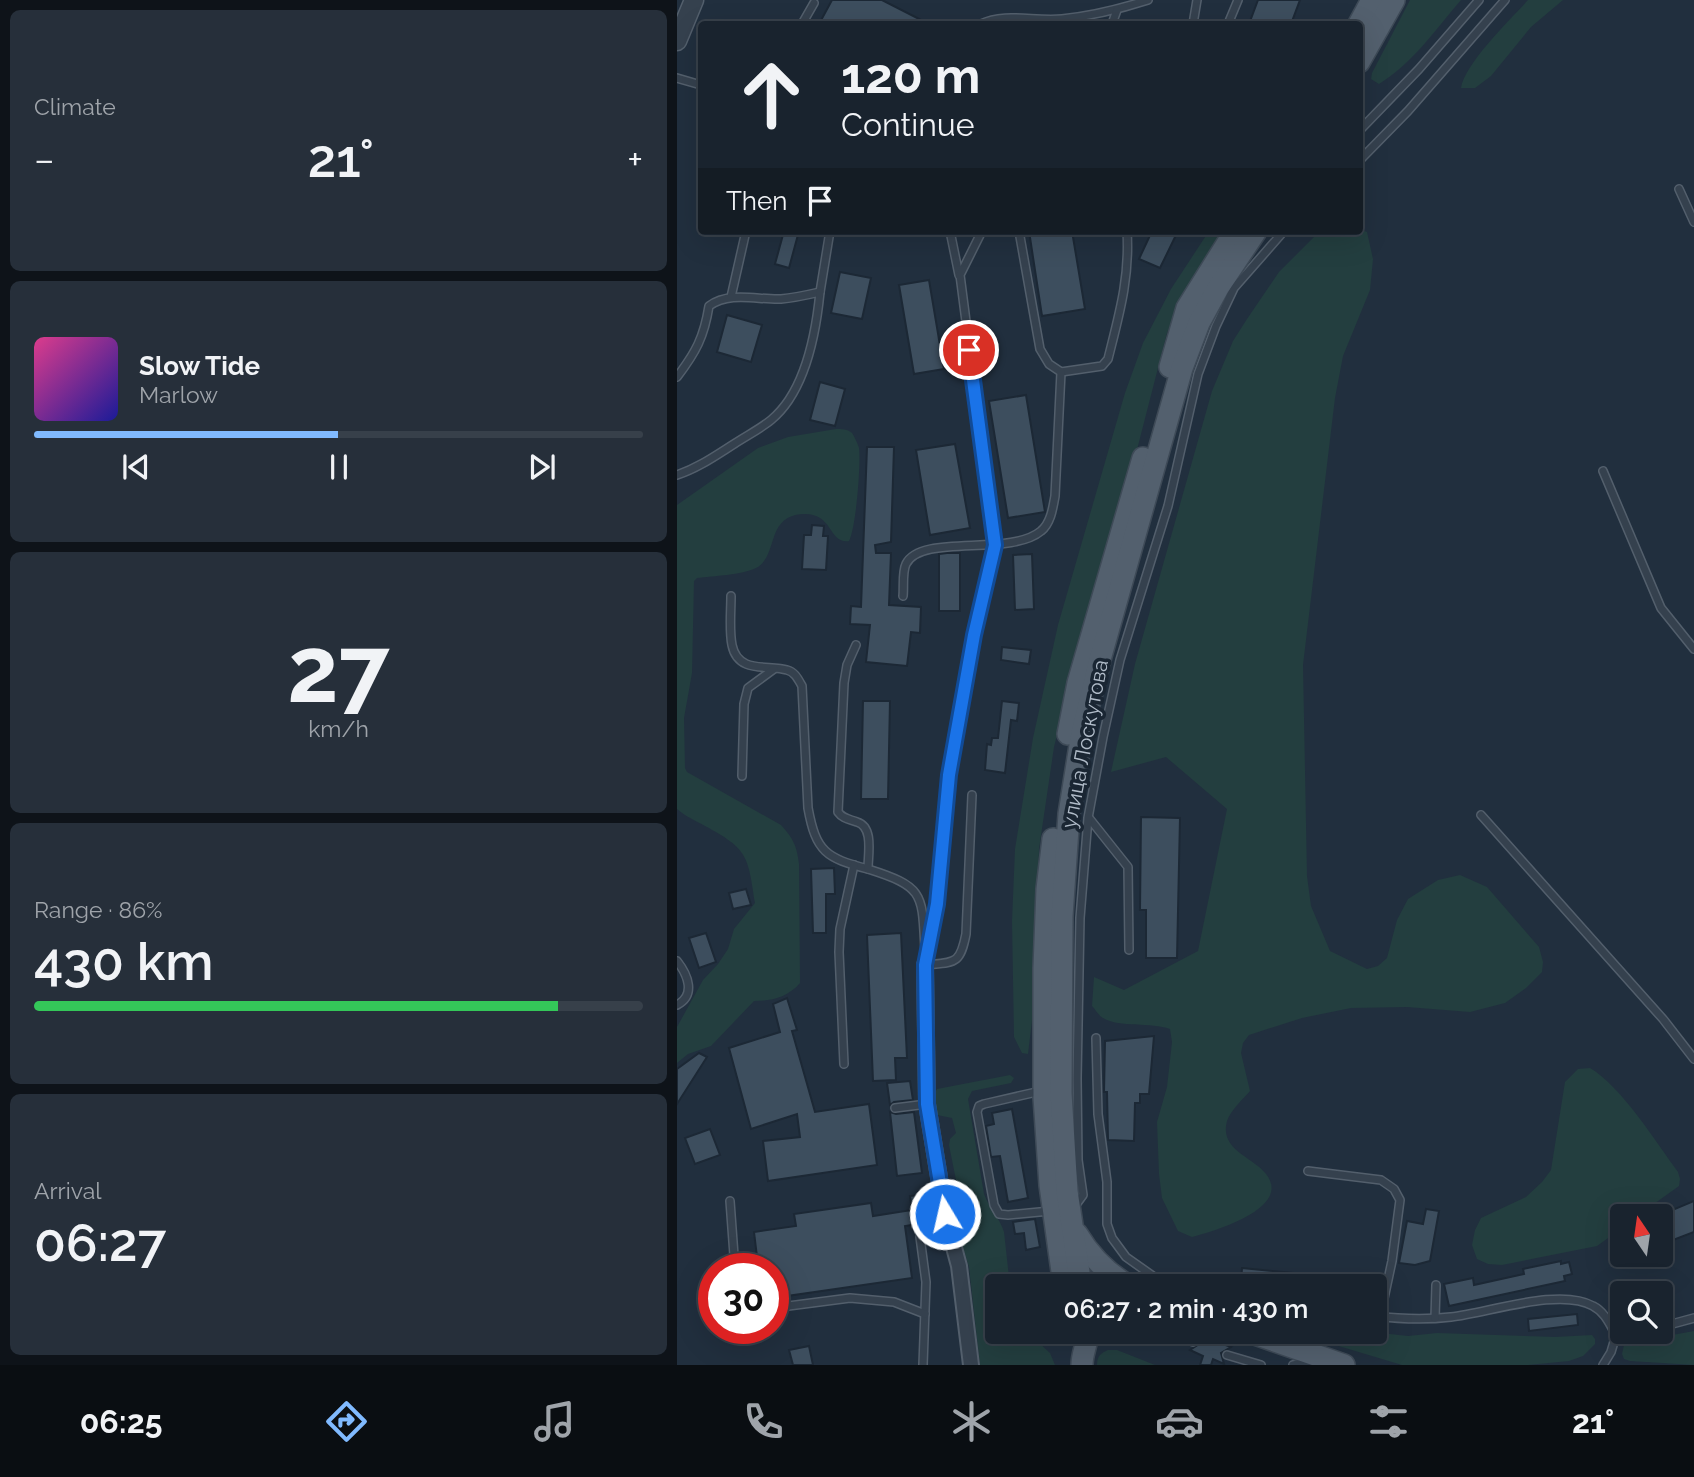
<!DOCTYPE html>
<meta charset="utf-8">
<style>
:root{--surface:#19232e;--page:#262f3a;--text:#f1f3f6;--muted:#9fa4aa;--line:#37404a;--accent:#80baff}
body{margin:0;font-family:Raleway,sans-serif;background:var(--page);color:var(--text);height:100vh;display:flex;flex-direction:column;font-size:26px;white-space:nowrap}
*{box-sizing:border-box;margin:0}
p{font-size:23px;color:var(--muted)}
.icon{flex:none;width:38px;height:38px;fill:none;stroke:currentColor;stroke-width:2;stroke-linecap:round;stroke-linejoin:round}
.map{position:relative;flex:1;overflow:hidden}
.panel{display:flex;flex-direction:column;gap:10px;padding:10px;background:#0e1319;width:677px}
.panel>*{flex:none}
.top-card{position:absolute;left:21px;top:21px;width:665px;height:214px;border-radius:7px;box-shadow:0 7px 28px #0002,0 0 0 2px var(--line);background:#19232e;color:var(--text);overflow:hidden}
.needle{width:46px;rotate:347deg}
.fabs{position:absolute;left:933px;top:1204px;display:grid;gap:14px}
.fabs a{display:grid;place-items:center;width:63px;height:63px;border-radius:7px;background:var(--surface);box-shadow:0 7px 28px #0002,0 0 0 2px var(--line);font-size:35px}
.speed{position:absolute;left:21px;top:1253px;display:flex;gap:14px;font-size:35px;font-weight:700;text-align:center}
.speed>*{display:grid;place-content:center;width:91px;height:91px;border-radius:50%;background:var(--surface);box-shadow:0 7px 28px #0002,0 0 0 2px var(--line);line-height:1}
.speed .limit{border:10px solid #d22;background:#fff;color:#111}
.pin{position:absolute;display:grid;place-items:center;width:60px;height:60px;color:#fff;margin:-30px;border:4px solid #fff;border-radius:50%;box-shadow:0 2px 7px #0007}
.me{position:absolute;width:77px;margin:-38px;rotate:351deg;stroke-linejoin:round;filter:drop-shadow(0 0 5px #0008)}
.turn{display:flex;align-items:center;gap:24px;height:147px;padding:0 28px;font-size:32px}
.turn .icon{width:91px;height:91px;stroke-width:2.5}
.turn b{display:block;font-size:49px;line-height:60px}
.then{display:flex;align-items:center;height:66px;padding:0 28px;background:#0003;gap:14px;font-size:26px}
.big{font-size:52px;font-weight:600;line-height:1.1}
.panel .card{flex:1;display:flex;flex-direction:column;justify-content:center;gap:10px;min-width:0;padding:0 24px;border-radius:10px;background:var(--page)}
.panel .dial{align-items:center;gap:0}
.dial b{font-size:91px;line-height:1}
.song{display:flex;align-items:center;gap:21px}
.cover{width:84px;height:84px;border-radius:10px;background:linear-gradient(135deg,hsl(330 70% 55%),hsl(240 70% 35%))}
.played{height:7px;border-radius:4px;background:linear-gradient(90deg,var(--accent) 50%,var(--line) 50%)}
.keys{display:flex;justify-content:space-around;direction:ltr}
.heat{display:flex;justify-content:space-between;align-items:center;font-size:38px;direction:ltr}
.charge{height:10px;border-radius:5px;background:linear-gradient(90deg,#34c759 86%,var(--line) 0)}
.trip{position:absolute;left:308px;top:1274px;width:402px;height:70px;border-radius:7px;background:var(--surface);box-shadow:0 7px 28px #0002,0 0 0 2px var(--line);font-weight:600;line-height:70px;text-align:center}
.menu{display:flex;height:112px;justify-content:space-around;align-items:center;background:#0a0e12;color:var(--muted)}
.menu .icon{width:49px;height:49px}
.menu .selected{color:var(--accent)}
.menu b{font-size:32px;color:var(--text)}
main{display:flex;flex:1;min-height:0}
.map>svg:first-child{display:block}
.green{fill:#233e3f}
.building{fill:#3d4e5e;stroke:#1c2835;stroke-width:2}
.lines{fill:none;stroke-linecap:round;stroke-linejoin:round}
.service-casing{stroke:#535f6c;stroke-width:10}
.minor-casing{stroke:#535f6c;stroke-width:18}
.tertiary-casing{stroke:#535f6c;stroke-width:21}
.primary-casing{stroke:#3e4a57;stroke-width:24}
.service{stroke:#35414e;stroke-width:7}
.minor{stroke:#35414e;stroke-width:14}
.tertiary{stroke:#35414e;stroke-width:18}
.primary{stroke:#53606e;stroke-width:21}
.route-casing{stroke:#114b97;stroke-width:18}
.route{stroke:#1a73e8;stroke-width:12}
.labels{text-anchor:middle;stroke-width:7;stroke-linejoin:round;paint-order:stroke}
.street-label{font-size:21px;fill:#b1bcc9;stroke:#1a2633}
</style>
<main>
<section class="panel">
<div class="card"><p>Climate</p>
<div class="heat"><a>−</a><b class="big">21°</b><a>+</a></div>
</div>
<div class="card">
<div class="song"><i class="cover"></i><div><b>Slow Tide</b><p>Marlow</p></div></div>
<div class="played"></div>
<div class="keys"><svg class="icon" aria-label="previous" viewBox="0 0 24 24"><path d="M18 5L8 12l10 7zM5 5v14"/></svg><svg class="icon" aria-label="pause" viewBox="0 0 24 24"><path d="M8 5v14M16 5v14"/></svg><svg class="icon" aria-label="next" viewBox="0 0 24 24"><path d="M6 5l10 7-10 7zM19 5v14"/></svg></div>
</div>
<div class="card dial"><b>27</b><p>km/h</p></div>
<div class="card"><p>Range · 86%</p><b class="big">430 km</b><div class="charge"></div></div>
<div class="card"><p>Arrival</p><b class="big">06:27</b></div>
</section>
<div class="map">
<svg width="1017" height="1365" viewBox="0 0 1017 1365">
<rect width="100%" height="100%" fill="#212f3e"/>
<g class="green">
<path d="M 733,0 L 784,0 C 759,29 735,64 702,84 L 694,79 L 695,73 Z"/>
<path d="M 851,0 L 886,0 L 854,27 L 814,76 L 798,88 L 784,88 C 788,63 833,20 851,0 Z"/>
<path d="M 683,229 L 690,232 L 696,259 L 693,290 L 666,356 L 658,398 L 626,665 L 630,876 L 634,906 L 653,951 L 690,969 L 701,966 L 710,958 L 720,920 L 731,899 L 761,880 L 783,875 L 810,887 L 862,947 L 866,962 L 865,972 L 849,988 L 828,1003 L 793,1012 L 730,1007 L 674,1008 L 625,1018 L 572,1035 L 566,1043 L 564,1053 L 573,1091 C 566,1099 553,1111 550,1121 C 542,1150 576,1157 589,1174 C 616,1208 537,1231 515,1237 L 501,1231 L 485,1198 L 482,1174 L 480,1122 L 490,1087 L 495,1042 L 493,1029 C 474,1022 443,1028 426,1018 C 422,1016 418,1009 415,1006 L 417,977 L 447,990 L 521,951 L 550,809 L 489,757 L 434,772 L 458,664 L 535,391 L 556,341 L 570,319 L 602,272 L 642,232 L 682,231 Z"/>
<polygon points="532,231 551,231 512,283 490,333 436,543 403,642 377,747 362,849 357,1004 351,1054 345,1053 337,1037 335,921 338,849 356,738 381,625 448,393 466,343 494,289"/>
<path d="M 159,429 C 164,429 171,429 175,433 C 177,436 181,444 182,448 C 184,464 179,528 172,541 C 151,544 157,512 125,514 C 88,517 102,556 79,568 C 65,575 36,576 20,578 L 17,581 L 15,673 L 7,718 L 8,768 L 10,772 L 104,825 C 116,838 120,846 122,864 L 123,983 C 111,997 95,1001 77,1001 L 34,1046 L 11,1054 L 0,1063 L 0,1027 L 26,980 L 41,964 L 51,949 L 57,929 L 78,903 C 71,856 71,849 28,826 C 19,821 8,816 0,809 L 0,505 L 81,448 L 111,437 Z"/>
<path d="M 913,1068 C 944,1086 979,1142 1001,1172 L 1003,1179 L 1002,1186 L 960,1216 L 945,1216 L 945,1228 L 920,1246 L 825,1265 L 811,1264 L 800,1259 L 795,1245 L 798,1230 L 804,1218 L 849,1197 L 865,1182 L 874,1170 L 888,1082 L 901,1069 Z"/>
<path d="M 333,1075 L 337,1078 L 334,1083 L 295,1091 L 291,1099 L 307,1194 C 312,1208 323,1218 327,1232 L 333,1286 L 320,1286 L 320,1332 L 350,1332 L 373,1353 L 378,1365 L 303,1365 L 292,1267 L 282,1235 L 286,1215 L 272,1145 L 273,1139 L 279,1133 L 275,1118 L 260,1115 C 254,1107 255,1097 260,1089 Z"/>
<polygon points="1017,1331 1017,1365 953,1361 947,1359 945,1354 947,1345 957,1342"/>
<polygon points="633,1332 695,1332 731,1336 760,1333 878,1337 915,1335 918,1339 918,1344 906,1356 892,1361 851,1365 725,1365 645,1341"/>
<path d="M 431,1350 L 440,1350 L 478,1365 L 420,1365 C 420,1356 424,1353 431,1350 Z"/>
</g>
<g class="building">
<polygon points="155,0 205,0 252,24 142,24"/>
<polygon points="581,0 623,0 614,24 572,24"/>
<polygon points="107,231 122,231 112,268 98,264"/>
<polygon points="352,231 395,231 408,309 365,316"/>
<polygon points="475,231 501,231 483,268 462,259"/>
<polygon points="163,272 194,278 185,319 154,313"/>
<polygon points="252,280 267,369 237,374 222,285"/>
<polygon points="50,315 85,325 74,362 40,352"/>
<polygon points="143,382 168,389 158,426 133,420"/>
<polygon points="349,395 368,512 331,518 312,401"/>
<polygon points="278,444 293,528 253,535 239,450"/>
<polygon points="190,447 217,447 214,542 198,545 199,553 214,553 212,605 244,607 243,633 234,632 230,666 189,662 193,625 173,624 174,606 184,607"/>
<polygon points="135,525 147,526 146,536 151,536 149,570 125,569 127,535 134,535"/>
<polygon points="270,553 283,553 283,611 262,611 262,554"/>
<polygon points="355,554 357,609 338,610 336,555"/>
<polygon points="325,647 354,650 352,664 324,660"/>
<polygon points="186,701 213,701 211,799 184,799"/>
<polygon points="325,701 342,703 340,721 334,720 328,773 308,770 310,744 314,745 315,738 321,738"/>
<polygon points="464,817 503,818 500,958 469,958 469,910 463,910"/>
<polygon points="157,868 158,894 149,894 149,933 136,933 134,869"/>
<polygon points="69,889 74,905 56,909 52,893"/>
<polygon points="29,933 39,962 22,968 12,938"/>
<polygon points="224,933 230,1058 218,1058 219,1080 196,1081 190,935"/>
<polygon points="110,998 120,1030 115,1031 138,1112 192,1104 200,1165 91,1181 86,1141 123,1137 120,1114 74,1129 52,1048 103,1032 96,1004"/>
<polygon points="477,1036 472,1094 463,1094 463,1103 458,1103 457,1141 431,1140 430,1092 427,1092 428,1041"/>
<polygon points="22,1053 30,1057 0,1104 0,1069"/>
<polygon points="233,1081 236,1100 217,1102 213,1105 210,1083"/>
<polygon points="335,1109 351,1198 331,1202 323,1156 314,1157 309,1126 317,1124 315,1113"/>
<polygon points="213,1112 219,1114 237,1112 245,1173 220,1176"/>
<polygon points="33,1129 43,1155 18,1164 8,1138"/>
<polygon points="249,1194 253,1222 228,1226 235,1278 96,1298 96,1269 65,1269 64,1259 80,1257 77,1232 119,1226 117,1214 194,1203 196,1216 235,1210 233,1196"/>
<polygon points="1017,1201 1017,1232 991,1242 984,1223 984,1216 981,1216"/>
<polygon points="749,1209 762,1211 753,1261 738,1265 722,1263 730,1221 746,1224"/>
<polygon points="358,1219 363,1247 349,1250 347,1233 338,1234 336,1222"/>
<polygon points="884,1261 884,1264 892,1262 895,1274 887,1276 888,1281 772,1306 767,1284 796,1278 797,1285 847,1274 846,1269"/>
<polygon points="565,1268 616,1273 615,1286 564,1283"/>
<polygon points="900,1314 901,1325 852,1331 851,1319"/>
<polygon points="519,1334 554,1347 544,1353 547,1364 536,1359 534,1365 523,1365 526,1356 513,1350 522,1344"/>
<polygon points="132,1346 136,1365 116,1365 112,1350"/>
</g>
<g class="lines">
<defs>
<g id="service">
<polyline points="125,24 137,3"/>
<path d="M 304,24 C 328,12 358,22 385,19 C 414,16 443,9 471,0"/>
<polyline points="435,24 440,10"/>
<polyline points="516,24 520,0"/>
<polyline points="551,24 561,0"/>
<polyline points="0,78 24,85"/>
<polyline points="682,131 742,69 802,0"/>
<polyline points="682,161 731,111 828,0"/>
<polyline points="1002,189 1017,222"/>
<polyline points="273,231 282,275"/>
<polyline points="54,297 69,231"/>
<path d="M 384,372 L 425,366 L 431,359 C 442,315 453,278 450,231"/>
<path d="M 0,377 C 19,352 27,337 32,306 C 53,291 80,300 104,299 C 117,298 130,295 143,292 L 153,231"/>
<polyline points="926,471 984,608 1017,649"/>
<path d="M 0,475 C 21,468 38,456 57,444 C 69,436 83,429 94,420 C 128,392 139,333 143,292"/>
<path d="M 54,596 C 54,611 52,630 55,645 C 61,675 93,664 110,670 C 118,672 121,679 125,686 L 131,808 C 139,852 149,858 191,869"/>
<path d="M 226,596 C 227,587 225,572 229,564 C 244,533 333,557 364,531 C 374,523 376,507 378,496 L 384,372 L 372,364 L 363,349 L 342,231"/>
<path d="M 179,645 L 170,665 L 167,683 L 161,812 C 166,819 172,819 180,822 C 197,827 191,854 191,869 C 248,887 245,894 248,950"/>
<polyline points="65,776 67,704 71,688 97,669"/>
<polyline points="804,815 986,1019 1017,1059"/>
<polyline points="412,818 451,867 452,950"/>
<path d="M 0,961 C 11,975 19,995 0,1005"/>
<polyline points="248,965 260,904 272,775 297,635 318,545 283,275 305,231"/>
<path d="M 248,965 C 278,962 283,965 289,934 L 295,795"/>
<polyline points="419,1038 421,1114 430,1182 430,1224 435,1238 449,1257 490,1286"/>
<polyline points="167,1064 162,952 163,929 177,865"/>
<polyline points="364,1091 307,1104 302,1106 300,1112 317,1205 322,1214 331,1215 373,1211"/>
<polyline points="218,1108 250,1104"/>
<polyline points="631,1171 704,1180 717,1189 723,1200 715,1261 703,1317"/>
<polyline points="53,1201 58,1269"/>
<polyline points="398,1206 406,1195 401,1160 400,1079 403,918 411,818 426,737 443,660 491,506 521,374 539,326 557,288 607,231"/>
<polyline points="243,1237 249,1282 246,1365"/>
<polyline points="659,1285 670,1286"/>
<polyline points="96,1308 173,1298 217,1302 248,1314"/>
<path d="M 698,1316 C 723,1319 749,1320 774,1317 C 811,1313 883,1287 916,1306 C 928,1312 933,1325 939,1335 L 934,1352 L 926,1365"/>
<polyline points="758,1318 759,1285"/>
<polyline points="984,1327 1017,1318"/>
<polyline points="382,1332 382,1334 396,1336"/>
<polyline points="492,1332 516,1342"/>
<polyline points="939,1335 958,1332"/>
<polyline points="550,1355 584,1365"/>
<polyline points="616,1365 636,1361"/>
</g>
<polyline id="minor" points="248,965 250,1104 268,1214 282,1266 294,1365"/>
<polyline id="tertiary" points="0,41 17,0"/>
<g id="primary">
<polyline points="682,24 695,0"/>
<polyline points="682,62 717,0"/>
<polyline points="493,367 510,308 558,231"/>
<polyline points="391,734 401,683 466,458"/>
<polyline points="376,839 370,889 367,968 367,1097 373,1185 387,1286"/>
<path d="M 400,1234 C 413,1256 430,1273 452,1286"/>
<polyline points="404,1286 390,1191 384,1093 385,916 392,814 405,733 424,656 505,368 522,323 541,288 579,231"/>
<polyline points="572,1332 667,1365"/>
<path d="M 405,1365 C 405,1352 411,1344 410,1332"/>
</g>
</defs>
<use href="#service" class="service-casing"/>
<use href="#minor" class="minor-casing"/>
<use href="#tertiary" class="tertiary-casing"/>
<use href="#primary" class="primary-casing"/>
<use href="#service" class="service"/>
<use href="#minor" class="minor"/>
<use href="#tertiary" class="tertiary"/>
<use href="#primary" class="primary"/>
</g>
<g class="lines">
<defs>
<polyline id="route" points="268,1214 250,1104 248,965 260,904 272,775 297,635 318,545 292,350"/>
</defs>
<use href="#route" class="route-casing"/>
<use href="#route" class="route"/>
</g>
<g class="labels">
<g class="street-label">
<text transform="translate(408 744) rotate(-79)" y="7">улица Лоскутова</text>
</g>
</g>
</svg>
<div class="fabs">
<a><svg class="needle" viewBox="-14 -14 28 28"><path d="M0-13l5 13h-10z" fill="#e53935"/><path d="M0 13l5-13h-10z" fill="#9fa4aa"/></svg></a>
<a><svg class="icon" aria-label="search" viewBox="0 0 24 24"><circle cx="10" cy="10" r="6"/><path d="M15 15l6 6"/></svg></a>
</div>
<div class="speed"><div class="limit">30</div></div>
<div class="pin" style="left:292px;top:350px;background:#d93025"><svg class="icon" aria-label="arrive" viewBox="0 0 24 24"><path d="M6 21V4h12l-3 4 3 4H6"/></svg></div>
<svg class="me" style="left:268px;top:1214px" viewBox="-20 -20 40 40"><circle r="17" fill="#1a73e8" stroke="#fff" stroke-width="3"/><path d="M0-11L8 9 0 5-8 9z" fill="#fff"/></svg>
<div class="trip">06:27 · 2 min · 430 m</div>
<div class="top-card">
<div class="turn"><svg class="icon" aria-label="ahead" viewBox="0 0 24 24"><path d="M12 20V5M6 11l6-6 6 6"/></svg><div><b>120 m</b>Continue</div></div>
<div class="then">Then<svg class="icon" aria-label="arrive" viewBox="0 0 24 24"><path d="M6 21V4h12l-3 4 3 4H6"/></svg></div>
</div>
</div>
</main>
<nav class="menu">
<b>06:25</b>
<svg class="icon selected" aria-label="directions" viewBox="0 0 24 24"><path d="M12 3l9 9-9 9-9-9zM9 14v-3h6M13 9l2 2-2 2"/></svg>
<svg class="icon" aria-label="music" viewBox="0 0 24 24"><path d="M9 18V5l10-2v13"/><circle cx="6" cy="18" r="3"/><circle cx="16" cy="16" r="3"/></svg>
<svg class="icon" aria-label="phone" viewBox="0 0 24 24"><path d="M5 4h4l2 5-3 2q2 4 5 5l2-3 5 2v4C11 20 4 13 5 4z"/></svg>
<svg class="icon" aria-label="climate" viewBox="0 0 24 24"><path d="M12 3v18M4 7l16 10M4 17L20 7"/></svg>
<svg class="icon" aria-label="car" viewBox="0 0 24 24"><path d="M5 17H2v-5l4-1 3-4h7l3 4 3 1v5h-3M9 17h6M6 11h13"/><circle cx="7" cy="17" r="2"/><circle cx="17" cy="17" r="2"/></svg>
<svg class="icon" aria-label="filters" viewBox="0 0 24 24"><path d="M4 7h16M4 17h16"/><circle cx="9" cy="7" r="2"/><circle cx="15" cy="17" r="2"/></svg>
<b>21°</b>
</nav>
